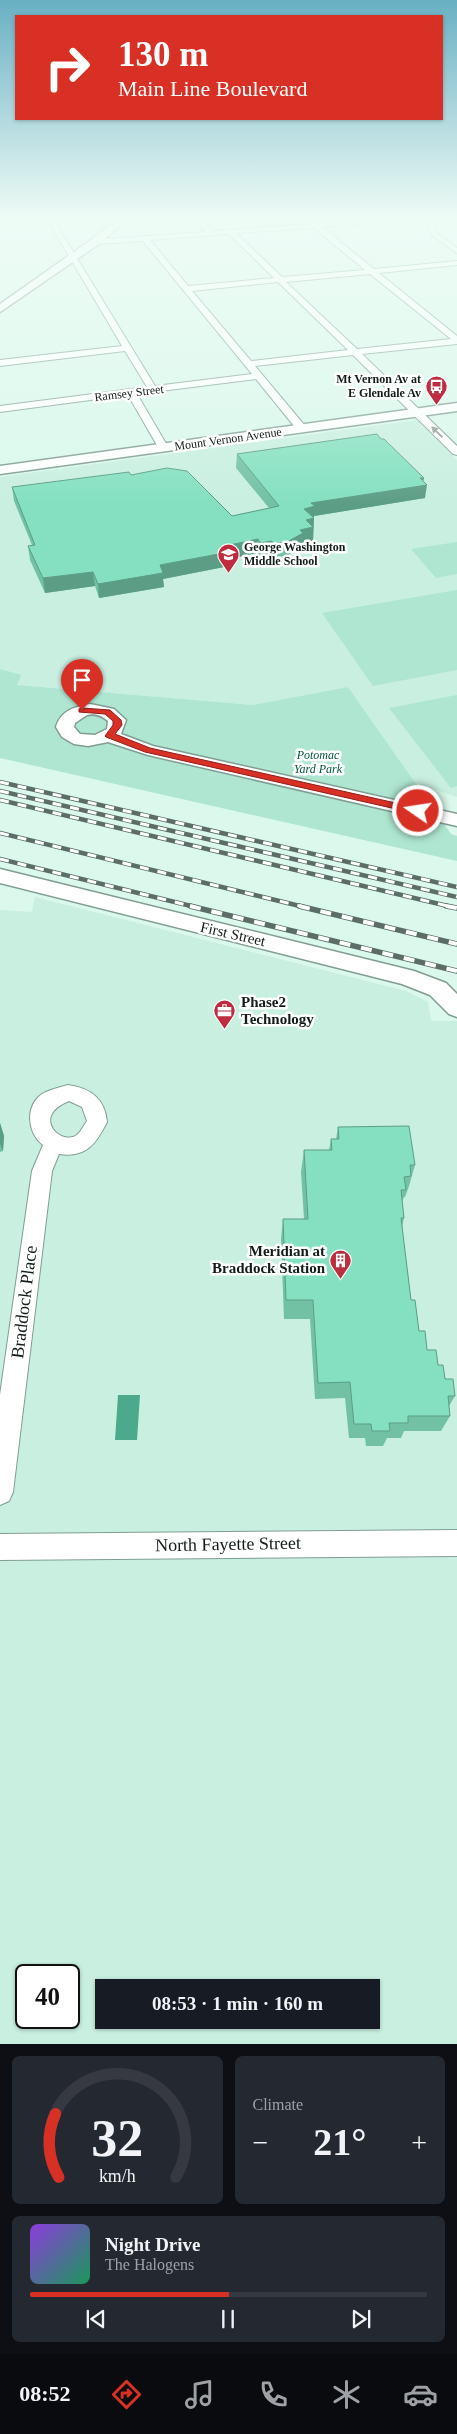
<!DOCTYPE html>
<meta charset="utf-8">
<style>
:root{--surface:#171b24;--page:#242831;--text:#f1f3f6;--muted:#9ea1a6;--line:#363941;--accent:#d93025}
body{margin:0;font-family:"Times New Roman",serif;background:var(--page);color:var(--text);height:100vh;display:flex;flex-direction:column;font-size:19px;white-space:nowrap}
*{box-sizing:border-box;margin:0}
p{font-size:16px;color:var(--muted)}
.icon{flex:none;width:28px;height:28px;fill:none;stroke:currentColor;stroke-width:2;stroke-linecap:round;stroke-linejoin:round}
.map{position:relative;height:2044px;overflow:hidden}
.side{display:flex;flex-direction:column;gap:12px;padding:12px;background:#0d0f14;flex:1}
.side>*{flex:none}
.top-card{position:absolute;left:15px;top:15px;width:428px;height:105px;border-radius:0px;box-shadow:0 1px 4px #0004;background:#d93025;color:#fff;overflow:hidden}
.speed{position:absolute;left:15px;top:1964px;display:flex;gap:10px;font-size:25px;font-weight:700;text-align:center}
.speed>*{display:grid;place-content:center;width:65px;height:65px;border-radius:50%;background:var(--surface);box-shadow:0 1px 4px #0004;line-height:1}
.speed .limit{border:2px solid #111;border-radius:8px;background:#fff;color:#111}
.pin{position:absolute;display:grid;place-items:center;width:42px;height:42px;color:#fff;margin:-51px -21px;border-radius:50% 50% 50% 0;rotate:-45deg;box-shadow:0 0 5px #0007}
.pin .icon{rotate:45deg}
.me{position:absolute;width:55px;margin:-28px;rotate:283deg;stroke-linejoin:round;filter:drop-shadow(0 0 4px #0008)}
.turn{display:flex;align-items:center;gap:18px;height:105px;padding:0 20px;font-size:22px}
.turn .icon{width:65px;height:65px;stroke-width:2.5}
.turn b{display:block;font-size:35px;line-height:42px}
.big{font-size:38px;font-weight:700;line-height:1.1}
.side .tile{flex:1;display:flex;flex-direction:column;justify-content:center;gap:8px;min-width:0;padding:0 18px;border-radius:8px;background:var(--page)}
.side .dial{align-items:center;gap:0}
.dial svg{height:130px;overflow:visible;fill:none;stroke:var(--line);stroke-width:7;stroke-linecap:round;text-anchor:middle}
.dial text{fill:var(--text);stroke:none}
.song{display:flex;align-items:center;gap:15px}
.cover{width:60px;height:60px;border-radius:8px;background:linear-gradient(135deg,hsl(270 70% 55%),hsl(150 70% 35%))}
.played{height:5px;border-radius:2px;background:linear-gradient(90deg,var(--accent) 50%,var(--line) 50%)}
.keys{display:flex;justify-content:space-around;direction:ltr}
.heat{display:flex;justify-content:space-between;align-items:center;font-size:28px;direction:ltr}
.side .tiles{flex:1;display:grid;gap:12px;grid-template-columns:1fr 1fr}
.tile:last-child{grid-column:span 2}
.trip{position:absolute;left:95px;top:1979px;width:285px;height:50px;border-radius:0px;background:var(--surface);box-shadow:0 1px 4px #0004;font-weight:700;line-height:50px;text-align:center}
.dock{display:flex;height:80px;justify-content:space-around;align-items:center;background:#090b0e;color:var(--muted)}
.dock .icon{width:35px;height:35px}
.dock .current{color:var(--accent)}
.dock b{font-size:22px;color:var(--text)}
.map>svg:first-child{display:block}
.built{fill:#c8efe0;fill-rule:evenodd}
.green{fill:#aee6d1}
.water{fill:#4ca98b}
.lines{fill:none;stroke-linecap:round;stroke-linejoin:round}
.minor-casing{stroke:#819d92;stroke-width:2}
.tertiary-casing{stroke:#819d92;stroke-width:3}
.secondary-casing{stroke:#819d92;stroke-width:3}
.minor{fill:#fff;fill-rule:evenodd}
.tertiary{fill:#fff;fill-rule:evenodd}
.secondary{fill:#fff;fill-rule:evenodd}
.rail-far1-casing{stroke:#5b6d66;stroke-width:4.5}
.rail-casing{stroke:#5b6d66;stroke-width:5.5}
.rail-far1{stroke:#fff;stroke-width:3;stroke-dasharray:9;stroke-linecap:butt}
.rail{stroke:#fff;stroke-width:4;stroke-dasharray:11;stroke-linecap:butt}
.wall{fill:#72c1a5}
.shaded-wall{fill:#5c9d86}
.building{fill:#84e0c0;stroke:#5c9d86}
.oneway{fill:#949998}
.route{fill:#d93025;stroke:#8d1f18}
.labels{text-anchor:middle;stroke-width:5;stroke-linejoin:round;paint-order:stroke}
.far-poi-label{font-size:12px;font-weight:bold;fill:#121d19;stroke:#fff;text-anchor:end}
.far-street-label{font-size:12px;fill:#121d19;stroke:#fff}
.far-park-label{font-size:12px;font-style:italic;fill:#065642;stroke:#fff}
.street-label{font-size:15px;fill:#121d19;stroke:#fff}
.poi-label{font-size:15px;font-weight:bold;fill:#121d19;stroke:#fff;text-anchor:start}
.near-street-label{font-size:18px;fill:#121d19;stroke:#fff}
</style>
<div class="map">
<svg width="457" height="2044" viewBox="0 0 457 2044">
<rect width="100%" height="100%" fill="#daf8ec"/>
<g class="built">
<polygon points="416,420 457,460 457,797 416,784 348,687 253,705 16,685 3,669 0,669 0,477"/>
<path d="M 35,897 L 406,991 L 428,1002 L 431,1021 L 457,1021 L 457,2044 L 0,2044 L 0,910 L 32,912 ZM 26,1975 L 69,1975 L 69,2018 L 26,2018 ZM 104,1988 L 371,1988 L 371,2020 L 104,2020 Z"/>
</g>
<g class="green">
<polygon points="457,542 457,574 436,578 411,549"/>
<polygon points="457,590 457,670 373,686 322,613"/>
<polygon points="0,669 21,675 17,685 253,705 348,687 451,834 457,836 457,861 0,758"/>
<polygon points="457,695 457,786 451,788 389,708"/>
</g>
<polygon class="water" points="118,1395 140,1395 137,1440 115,1440"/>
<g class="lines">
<defs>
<g id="minor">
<path d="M 47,219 L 53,219 L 155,386 L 252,374 L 143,241 L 95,244 L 91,242 L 92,240 L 206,232 L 193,219 L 200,219 L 214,231 L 309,224 L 307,221 L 310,219 L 317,223 L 402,219 L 399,221 L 322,227 L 374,269 L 457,261 L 457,265 L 379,273 L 457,336 L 457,344 L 362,354 L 457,446 L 457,455 L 453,454 L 353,355 L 255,366 L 306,427 L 307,429 L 302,432 L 298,431 L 256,379 L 137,394 L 168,447 L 163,450 L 158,447 L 128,395 L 0,412 L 0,406 L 147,387 L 125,351 L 0,366 L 0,360 L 122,346 ZM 314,228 L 365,270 L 282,277 L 236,233 ZM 229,234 L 274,278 L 188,286 L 150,240 ZM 370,274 L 451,339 L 357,349 L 286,282 ZM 278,282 L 348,350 L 251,361 L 192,291 Z"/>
<polygon points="424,219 430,219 438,234 457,248 457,253 433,236"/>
<path d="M 68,1085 C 90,1088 105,1098 107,1122 C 96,1144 86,1158 59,1154 L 52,1171 L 13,1492 L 9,1501 L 0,1505 L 0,1395 L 32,1171 L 43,1145 C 27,1133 25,1106 42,1094 C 49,1090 60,1087 68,1085 ZM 69,1101 L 82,1107 L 87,1121 C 84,1125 81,1131 78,1134 C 63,1148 29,1117 69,1101 Z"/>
<polygon points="457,1530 457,1556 0,1560 0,1534"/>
</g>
<g id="tertiary">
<path d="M 90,704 L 114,709 L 126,720 L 121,734 L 153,746 L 457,814 L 457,826 L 148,755 L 108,742 L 88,746 L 74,744 L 62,737 L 56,727 C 61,710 75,707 90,704 ZM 87,715 C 95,713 102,716 108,721 L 107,729 L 95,735 L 80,734 L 74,727 L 75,723 Z"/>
<polygon points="0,869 414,971 446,983 457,994 457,1017 449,1014 430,995 402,984 0,883"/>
</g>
<g id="secondary">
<polygon points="117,219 127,219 99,244 0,312 0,304 91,240"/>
<polygon points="457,403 457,411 0,474 0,466"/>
</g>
</defs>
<use href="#minor" class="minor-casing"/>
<use href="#tertiary" class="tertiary-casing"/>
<use href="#secondary" class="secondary-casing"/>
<use href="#minor" class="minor"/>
<use href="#tertiary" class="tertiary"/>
<use href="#secondary" class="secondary"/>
<defs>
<g id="rail-far1">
<polyline points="0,782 457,887"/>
<polyline points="0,791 457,897"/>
<polyline points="0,800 452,907"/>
<polyline points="0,833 304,907"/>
<polyline points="0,859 195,907"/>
</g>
<g id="rail">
<polyline points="190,906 457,971"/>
<polyline points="299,906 457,944"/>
<polyline points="446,906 457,908"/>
</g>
</defs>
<use href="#rail-far1" class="rail-far1-casing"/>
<use href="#rail" class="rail-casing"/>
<use href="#rail-far1" class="rail-far1"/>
<use href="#rail" class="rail"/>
</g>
<g class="wall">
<polygon points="381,439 424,478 423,481 425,498 314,516 313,541 302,543 302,547 286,556 274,557 271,555 261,557 257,553 224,560 224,567 163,579 164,587 99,598 95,586 45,593 30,560 28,546 32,545 14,501 12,487 131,475 232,516 269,508 236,468 237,454"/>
<polygon points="0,1123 4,1136 3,1151 0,1152"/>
<polygon points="338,1127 415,1165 409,1186 405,1197 404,1197 402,1202 404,1218 402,1227 411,1300 419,1331 427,1350 438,1365 455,1396 449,1406 450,1416 441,1431 404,1431 401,1438 387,1438 383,1446 366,1446 365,1438 349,1438 345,1398 315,1399 310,1319 284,1319 281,1239 283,1219 304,1219 301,1172 304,1150 329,1150 331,1139 336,1139"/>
</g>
<g class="shaded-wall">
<polygon points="420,478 424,478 422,485 427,485 425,498 314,516 313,541 302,543 302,547 286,556 287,542 304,509 311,503"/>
<polygon points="258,539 257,553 224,560 224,567 163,579 164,587 99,598 98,584 220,547"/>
<polygon points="271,541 271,555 261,557 261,543"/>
<polygon points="93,572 95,586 45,593 43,578"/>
<polygon points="0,1123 4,1136 3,1151 0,1144"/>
</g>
<g class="building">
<polygon points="377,434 381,439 384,439 424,478 420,478 427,485 311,503 315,506 304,509 314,518 306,520 313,527 300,530 303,533 287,542 274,543 271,541 261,543 258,539 220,547 224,553 160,565 163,573 98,584 93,572 43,578 28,546 35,545 12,487 129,472 131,475 167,468 187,471 232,516 279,506 237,454"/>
<polygon points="409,1126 415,1165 410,1165 411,1176 404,1177 406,1190 401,1190 404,1218 401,1218 411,1300 415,1300 419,1331 425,1331 427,1350 436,1350 438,1365 443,1365 445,1379 453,1379 455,1396 448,1396 450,1416 408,1416 408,1423 389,1423 390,1431 372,1431 371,1424 354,1424 350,1382 318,1383 313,1300 286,1300 283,1219 308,1219 304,1150 332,1150 331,1139 339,1139 338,1127"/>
</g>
<defs><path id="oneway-solid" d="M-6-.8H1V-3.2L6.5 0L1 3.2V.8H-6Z" transform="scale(1.25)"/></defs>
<use class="oneway" href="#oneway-solid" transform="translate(437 432) rotate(-136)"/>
<linearGradient id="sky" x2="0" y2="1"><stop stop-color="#69b0c3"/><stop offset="0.43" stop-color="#eefcf6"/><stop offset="1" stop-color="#eefcf6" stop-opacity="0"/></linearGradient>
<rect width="457" height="505" fill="url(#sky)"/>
<polygon class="route" points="82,708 110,710 121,720 122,725 115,734 150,748 418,808 423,811 418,814 145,752 106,737 105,736 113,725 113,721 105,714 79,712 79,709"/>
<defs>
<symbol id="bus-pin" viewBox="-11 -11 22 30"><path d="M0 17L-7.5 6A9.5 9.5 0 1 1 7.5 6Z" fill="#be2d3f" stroke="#fff"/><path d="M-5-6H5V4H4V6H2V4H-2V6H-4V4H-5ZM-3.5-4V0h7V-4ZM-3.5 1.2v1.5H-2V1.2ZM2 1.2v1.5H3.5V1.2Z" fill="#fff"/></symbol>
<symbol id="school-pin" viewBox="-11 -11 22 30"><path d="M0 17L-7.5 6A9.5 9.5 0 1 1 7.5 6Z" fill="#be2d3f" stroke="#fff"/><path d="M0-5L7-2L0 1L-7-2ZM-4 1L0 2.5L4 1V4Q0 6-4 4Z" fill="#fff"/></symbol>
<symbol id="office-pin" viewBox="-11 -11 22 30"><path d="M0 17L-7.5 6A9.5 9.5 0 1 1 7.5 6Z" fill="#be2d3f" stroke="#fff"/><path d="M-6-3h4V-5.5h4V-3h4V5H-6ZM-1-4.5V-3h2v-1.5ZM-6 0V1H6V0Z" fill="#fff"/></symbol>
<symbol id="building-pin" viewBox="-11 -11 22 30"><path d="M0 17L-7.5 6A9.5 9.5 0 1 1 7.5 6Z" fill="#be2d3f" stroke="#fff"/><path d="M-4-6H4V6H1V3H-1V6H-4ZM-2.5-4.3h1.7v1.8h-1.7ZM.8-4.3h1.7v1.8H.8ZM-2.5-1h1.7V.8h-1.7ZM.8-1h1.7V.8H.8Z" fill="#fff"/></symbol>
</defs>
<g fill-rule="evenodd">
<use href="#bus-pin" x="424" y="374" width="25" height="34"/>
<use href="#school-pin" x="216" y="542" width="25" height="34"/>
<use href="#office-pin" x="212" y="998" width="25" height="34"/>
<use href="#building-pin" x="328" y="1248" width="25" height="34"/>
</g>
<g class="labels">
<g class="far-poi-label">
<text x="421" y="383">Mt Vernon Av at<tspan x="421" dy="14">E Glendale Av</tspan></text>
<text x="244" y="551" text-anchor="start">George Washington<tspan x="244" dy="14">Middle School</tspan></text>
</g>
<g class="far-street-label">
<text transform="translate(129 393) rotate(-7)" y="4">Ramsey Street</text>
<text transform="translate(228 439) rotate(-8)" y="4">Mount Vernon Avenue</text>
</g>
<g class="far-park-label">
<text x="318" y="759">Potomac<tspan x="318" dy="14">Yard Park</tspan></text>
</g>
<g class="street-label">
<text transform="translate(233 934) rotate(13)" y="5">First Street</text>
</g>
<g class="poi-label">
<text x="241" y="1007">Phase2<tspan x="241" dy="17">Technology</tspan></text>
<text x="325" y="1256" text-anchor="end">Meridian at<tspan x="325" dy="17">Braddock Station</tspan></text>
</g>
<g class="near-street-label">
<text transform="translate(24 1302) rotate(-83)" y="6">Braddock Place</text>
<text transform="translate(228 1544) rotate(-1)" y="6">North Fayette Street</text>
</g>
</g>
</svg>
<div class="speed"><div class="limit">40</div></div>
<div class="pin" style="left:82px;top:710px;background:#d93025"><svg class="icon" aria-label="arrive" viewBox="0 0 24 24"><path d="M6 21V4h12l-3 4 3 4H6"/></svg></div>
<svg class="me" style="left:418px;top:811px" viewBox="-20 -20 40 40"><circle r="17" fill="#d93025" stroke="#fff" stroke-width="3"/><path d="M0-11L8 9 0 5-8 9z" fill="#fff"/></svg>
<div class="trip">08:53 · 1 min · 160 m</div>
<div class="top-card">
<div class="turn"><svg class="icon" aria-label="right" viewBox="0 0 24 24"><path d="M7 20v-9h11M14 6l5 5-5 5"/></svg><div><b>130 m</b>Main Line Boulevard</div></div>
</div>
</div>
<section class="side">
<div class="tiles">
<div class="tile dial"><svg viewBox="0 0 100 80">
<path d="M14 69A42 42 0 1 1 86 69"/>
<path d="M14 69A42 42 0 0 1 12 30" stroke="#d93025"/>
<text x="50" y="56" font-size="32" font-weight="700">32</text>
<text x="50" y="72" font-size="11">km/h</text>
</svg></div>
<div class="tile"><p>Climate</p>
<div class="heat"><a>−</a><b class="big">21°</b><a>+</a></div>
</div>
<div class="tile">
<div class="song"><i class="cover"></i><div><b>Night Drive</b><p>The Halogens</p></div></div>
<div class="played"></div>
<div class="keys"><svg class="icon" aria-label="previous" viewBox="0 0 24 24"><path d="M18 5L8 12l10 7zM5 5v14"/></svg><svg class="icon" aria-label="pause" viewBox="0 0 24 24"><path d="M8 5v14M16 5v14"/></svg><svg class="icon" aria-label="next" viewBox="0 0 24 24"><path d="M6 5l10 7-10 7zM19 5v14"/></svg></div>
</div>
</div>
</section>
<nav class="dock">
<b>08:52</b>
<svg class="icon current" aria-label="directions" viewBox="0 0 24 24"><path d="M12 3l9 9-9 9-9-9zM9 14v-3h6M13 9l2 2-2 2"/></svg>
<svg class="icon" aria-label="music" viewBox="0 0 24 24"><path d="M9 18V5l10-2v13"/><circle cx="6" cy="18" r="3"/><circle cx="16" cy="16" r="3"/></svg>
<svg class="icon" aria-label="phone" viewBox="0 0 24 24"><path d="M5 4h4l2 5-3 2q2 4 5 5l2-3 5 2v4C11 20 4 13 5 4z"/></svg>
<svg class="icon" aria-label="climate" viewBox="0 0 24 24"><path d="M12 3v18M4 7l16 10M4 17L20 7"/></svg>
<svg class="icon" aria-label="car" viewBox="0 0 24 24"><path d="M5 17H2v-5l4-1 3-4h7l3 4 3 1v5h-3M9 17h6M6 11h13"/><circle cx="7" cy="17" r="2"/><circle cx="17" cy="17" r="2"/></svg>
</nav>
